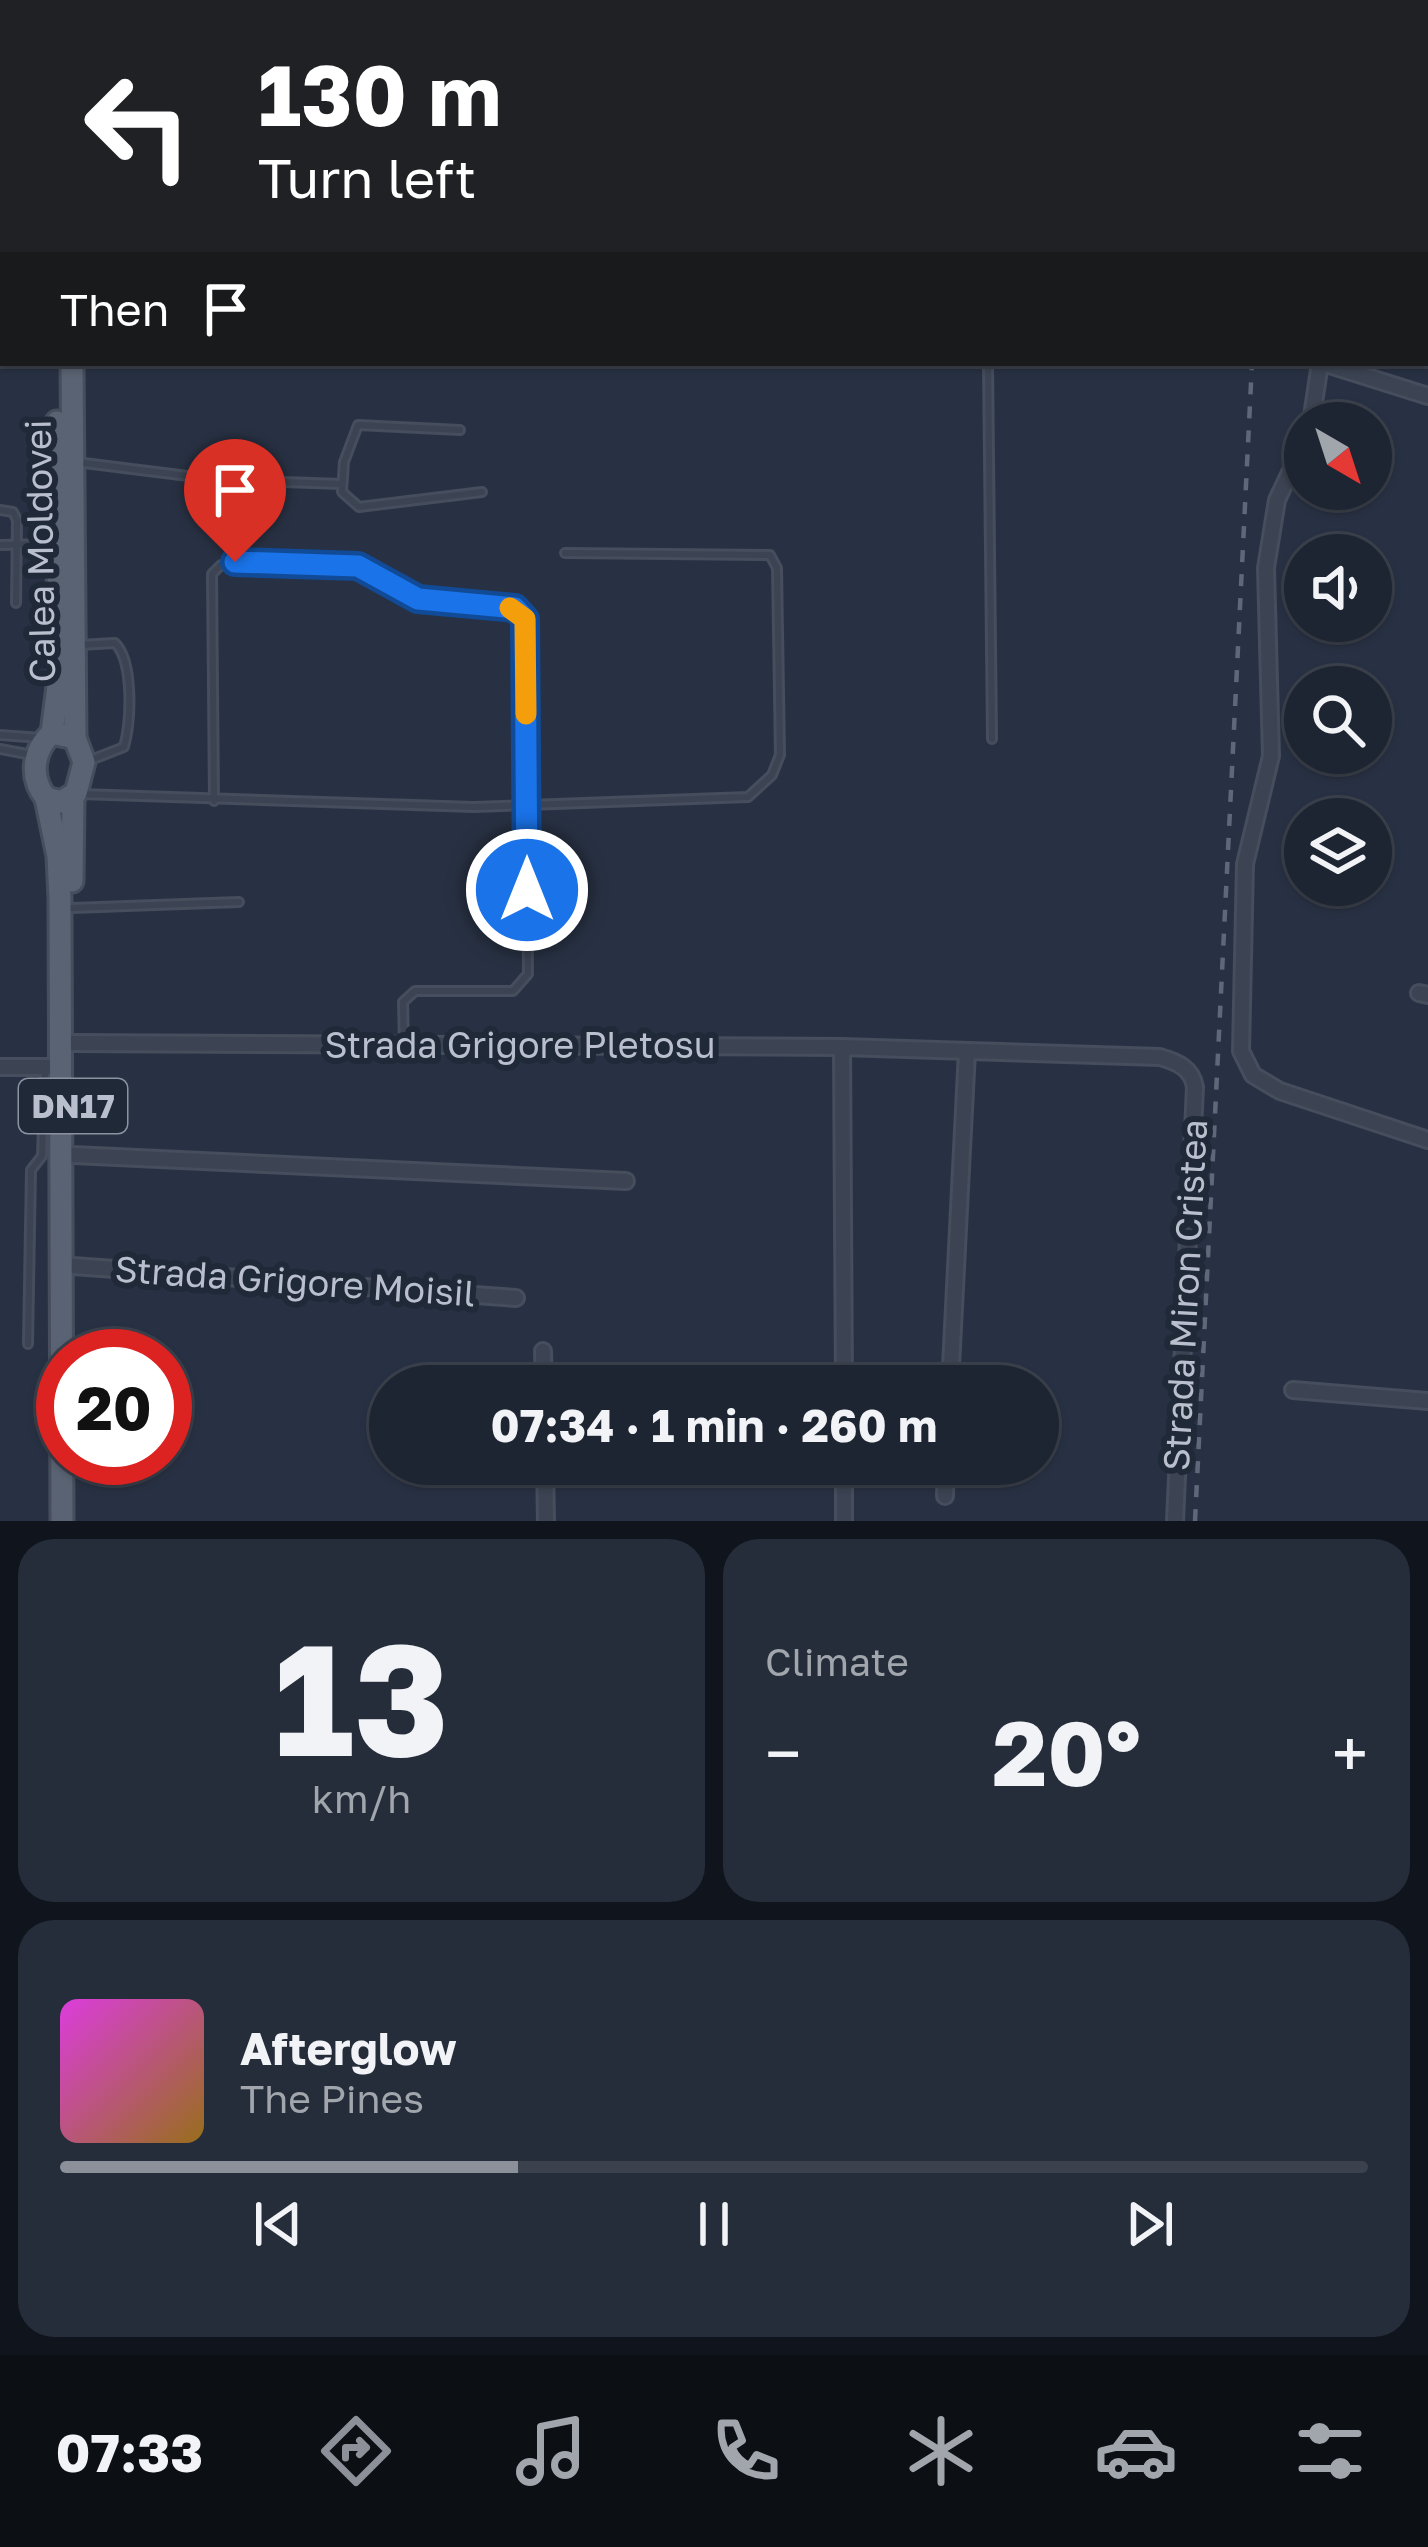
<!DOCTYPE html>
<meta charset="utf-8">
<style>
:root{--surface:#1e2532;--page:#262d3a;--text:#f1f3f6;--muted:#a1a5ac;--line:#3c424d;--accent:#8c9099}
body{margin:0;font-family:"Golos Text",sans-serif;background:var(--page);color:var(--text);height:100vh;display:flex;flex-direction:column;font-size:45px;white-space:nowrap}
*{box-sizing:border-box;margin:0}
p{font-size:39px;color:var(--muted)}
.icon{flex:none;width:66px;height:66px;fill:none;stroke:currentColor;stroke-width:2;stroke-linecap:round;stroke-linejoin:round}
.map{position:relative;height:1521px;overflow:hidden}
.panel{display:flex;flex-direction:column;gap:18px;padding:18px;background:#10141c;flex:1}
.panel>*{flex:none}
.hud{position:absolute;left:0px;top:0px;width:1428px;height:366px;box-shadow:0 3px 9px #0004,0 0 0 3px var(--line);background:#202124;color:#fff;overflow:hidden}
.needle{width:78px;rotate:141deg}
.controls{position:absolute;left:1284px;top:402px;display:grid;gap:24px}
.controls a{display:grid;place-items:center;width:108px;height:108px;border-radius:50%;background:var(--surface);box-shadow:0 3px 9px #0004,0 0 0 3px var(--line);font-size:60px}
.speed{position:absolute;left:36px;top:1329px;display:flex;gap:24px;font-size:60px;font-weight:700;text-align:center}
.speed>*{display:grid;place-content:center;width:156px;height:156px;border-radius:50%;background:var(--surface);box-shadow:0 3px 9px #0004,0 0 0 3px var(--line);line-height:1}
.speed .limit{border:18px solid #d22;background:#fff;color:#111}
.pin{position:absolute;display:grid;place-items:center;width:102px;height:102px;color:#fff;margin:-123px -51px;border-radius:50% 50% 50% 0;rotate:-45deg;box-shadow:0 0 12px #0007}
.pin .icon{rotate:45deg}
.me{position:absolute;width:132px;margin:-66px;rotate:0deg;stroke-linejoin:round;filter:drop-shadow(0 0 9px #0008)}
.turn{display:flex;align-items:center;gap:42px;height:252px;padding:0 60px;font-size:54px}
.turn .icon{width:156px;height:156px;stroke-width:2.5}
.turn b{display:block;font-size:84px;line-height:102px}
.then{display:flex;align-items:center;height:114px;padding:0 60px;background:#0003;gap:24px;font-size:45px}
.big{font-size:90px;font-weight:700;line-height:1.1}
.panel .widget{flex:1;display:flex;flex-direction:column;justify-content:center;gap:18px;min-width:0;padding:0 42px;border-radius:36px;background:var(--page)}
.panel .dial{align-items:center;gap:0}
.dial b{font-size:156px;line-height:1}
.song{display:flex;align-items:center;gap:36px}
.cover{width:144px;height:144px;border-radius:18px;background:linear-gradient(135deg,hsl(300 70% 55%),hsl(40 70% 35%))}
.played{height:12px;border-radius:6px;background:linear-gradient(90deg,var(--accent) 35%,var(--line) 35%)}
.keys{display:flex;justify-content:space-around;direction:ltr}
.heat{display:flex;justify-content:space-between;align-items:center;font-size:66px;direction:ltr}
.panel .tiles{flex:1;display:grid;gap:18px;grid-template-columns:1fr 1fr}
.widget:last-child{grid-column:span 2}
.trip{position:absolute;left:369px;top:1365px;width:690px;height:120px;border-radius:60px;background:var(--surface);box-shadow:0 3px 9px #0004,0 0 0 3px var(--line);font-weight:700;line-height:120px;text-align:center}
.tab-bar{display:flex;height:192px;justify-content:space-around;align-items:center;background:#0c0f14;color:var(--muted)}
.tab-bar .icon{width:84px;height:84px}
.tab-bar .selected{color:var(--accent)}
.tab-bar b{font-size:54px;color:var(--text)}
.map>svg:first-child{display:block}
.lines{fill:none;stroke-linecap:round;stroke-linejoin:round}
.service-casing{stroke:#464d5c;stroke-width:12}
.minor-casing{stroke:#464d5c;stroke-width:20}
.primary-casing{stroke:#464d5c;stroke-width:27}
.service{stroke:#3c4453;stroke-width:6}
.minor{stroke:#3c4453;stroke-width:14}
.primary{stroke:#5a6373;stroke-width:21}
.rail{stroke:#5e687a;stroke-width:4.5;stroke-dasharray:12 12;stroke-linecap:butt}
.route-casing{stroke:#114b97;stroke-width:30}
.route{stroke:#1a73e8;stroke-width:21}
.slow{stroke:#f59e0b;stroke-width:21}
.labels{text-anchor:middle;stroke-width:12;stroke-linejoin:round;paint-order:stroke}
.shield{fill:#202938;stroke:#8b92a0;stroke-width:3}
.shield-label{font-size:33px;font-weight:bold;fill:#b9bfcc}
.street-label{font-size:36px;fill:#b9bfcc;stroke:#202938}
</style>
<div class="map">
<svg width="1428" height="1521" viewBox="0 0 1428 1521">
<rect width="100%" height="100%" fill="#283143"/>
<g class="lines">
<defs>
<g id="service">
<polyline points="306,0 317,0"/>
<polyline points="353,0 366,3"/>
<polyline points="707,0 707,3"/>
<polyline points="157,3 157,0"/>
<polyline points="290,3 290,0"/>
<polyline points="823,3 823,0"/>
<polyline points="988,363 992,739"/>
<polyline points="460,430 358,425 344,462 342,492 359,507 482,492"/>
<polyline points="76,462 220,480 342,484"/>
<polyline points="0,510 13,512 17,520 16,603"/>
<polyline points="0,545 54,544"/>
<path d="M 79,645 L 115,643 C 134,662 131,722 124,747 L 88,761"/>
<polyline points="0,735 42,738"/>
<polyline points="0,749 32,755"/>
<polyline points="80,794 474,807 748,797 772,775 780,755 777,568 770,555 565,553"/>
<polyline points="214,801 212,574 221,565 358,566 418,599 515,608 525,619 528,974 513,991 415,991 403,1002 404,1045"/>
<polyline points="72,908 239,902"/>
<polyline points="28,1344 31,1170 42,1156 45,1071"/>
</g>
<g id="minor">
<polyline points="1359,3 1359,0"/>
<polyline points="1323,363 1428,396"/>
<polyline points="1311,423 1320,363"/>
<polyline points="1305,441 1277,500 1266,568 1271,756 1245,864 1241,1051 1253,1075 1280,1091 1428,1140"/>
<polyline points="1419,993 1428,995"/>
<path d="M 72,1043 L 842,1047 L 1160,1057 C 1177,1062 1192,1068 1195,1087 L 1175,1521"/>
<polyline points="842,1047 844,1386"/>
<polyline points="0,1067 60,1067"/>
<polyline points="73,1155 626,1181"/>
<polyline points="73,1266 516,1298"/>
<polyline points="543,1351 544,1386"/>
<polyline points="950,1386 967,1051"/>
<polyline points="1293,1390 1428,1401"/>
<polyline points="545,1464 546,1521"/>
<polyline points="844,1464 844,1521"/>
<polyline points="945,1496 946,1464"/>
</g>
<g id="primary">
<polyline points="57,0 57,3"/>
<polyline points="80,3 80,0"/>
<polyline points="72,363 75,738"/>
<polyline points="52,733 59,678 57,422"/>
<path d="M 52,733 L 75,738 L 84,762 L 76,793 L 61,802 L 46,798 C 29,777 33,750 52,733 Z"/>
<polyline points="46,798 58,856 60,899 62,1521"/>
<polyline points="72,881 73,798"/>
</g>
</defs>
<use href="#service" class="service-casing"/>
<use href="#minor" class="minor-casing"/>
<use href="#primary" class="primary-casing"/>
<use href="#service" class="service"/>
<use href="#minor" class="minor"/>
<use href="#primary" class="primary"/>
<g class="rail">
<polyline points="1270,3 1270,0"/>
<polyline points="1195,1521 1252,363"/>
</g>
</g>
<g class="lines">
<defs>
<polyline id="route" points="235,562 358,566 418,599 515,608 525,619 527,890"/>
</defs>
<use href="#route" class="route-casing"/>
<use href="#route" class="route"/>
<polyline class="slow" points="510,608 525,619 526,714"/>
</g>
<g class="labels">
<rect class="shield" x="19" y="1079" width="108" height="54" rx="9"/>
<g class="shield-label">
<text x="73" y="1118">DN17</text>
</g>
<g class="street-label">
<text transform="translate(40 551) rotate(-91)" y="13">Calea Moldovei</text>
<text x="520" y="1058">Strada Grigore Pletosu</text>
<text transform="translate(295 1281) rotate(4)" y="13">Strada Grigore Moisil</text>
<text transform="translate(1185 1295) rotate(-87)" y="13">Strada Miron Cristea</text>
</g>
</g>
</svg>
<div class="controls">
<a><svg class="needle" viewBox="-14 -14 28 28"><path d="M0-13l5 13h-10z" fill="#e53935"/><path d="M0 13l5-13h-10z" fill="#a1a5ac"/></svg></a>
<a><svg class="icon" aria-label="sound" viewBox="0 0 24 24"><path d="M4 9h4l5-4v14l-5-4H4zM17 9q2 3 0 6"/></svg></a>
<a><svg class="icon" aria-label="search" viewBox="0 0 24 24"><circle cx="10" cy="10" r="6"/><path d="M15 15l6 6"/></svg></a>
<a><svg class="icon" aria-label="layers" viewBox="0 0 24 24"><path d="M12 4l9 5-9 5-9-5zM3 14l9 5 9-5"/></svg></a>
</div>
<div class="speed"><div class="limit">20</div></div>
<div class="pin" style="left:235px;top:562px;background:#d93025"><svg class="icon" aria-label="arrive" viewBox="0 0 24 24"><path d="M6 21V4h12l-3 4 3 4H6"/></svg></div>
<svg class="me" style="left:527px;top:890px" viewBox="-20 -20 40 40"><circle r="17" fill="#1a73e8" stroke="#fff" stroke-width="3"/><path d="M0-11L8 9 0 5-8 9z" fill="#fff"/></svg>
<div class="trip">07:34 · 1 min · 260 m</div>
<div class="hud">
<div class="turn"><svg class="icon" aria-label="left" viewBox="0 0 24 24"><path d="M17 20v-9H6M10 6l-5 5 5 5"/></svg><div><b>130 m</b>Turn left</div></div>
<div class="then">Then<svg class="icon" aria-label="arrive" viewBox="0 0 24 24"><path d="M6 21V4h12l-3 4 3 4H6"/></svg></div>
</div>
</div>
<section class="panel">
<div class="tiles">
<div class="widget dial"><b>13</b><p>km/h</p></div>
<div class="widget"><p>Climate</p>
<div class="heat"><a>−</a><b class="big">20°</b><a>+</a></div>
</div>
<div class="widget">
<div class="song"><i class="cover"></i><div><b>Afterglow</b><p>The Pines</p></div></div>
<div class="played"></div>
<div class="keys"><svg class="icon" aria-label="previous" viewBox="0 0 24 24"><path d="M18 5L8 12l10 7zM5 5v14"/></svg><svg class="icon" aria-label="pause" viewBox="0 0 24 24"><path d="M8 5v14M16 5v14"/></svg><svg class="icon" aria-label="next" viewBox="0 0 24 24"><path d="M6 5l10 7-10 7zM19 5v14"/></svg></div>
</div>
</div>
</section>
<nav class="tab-bar">
<b>07:33</b>
<svg class="icon selected" aria-label="directions" viewBox="0 0 24 24"><path d="M12 3l9 9-9 9-9-9zM9 14v-3h6M13 9l2 2-2 2"/></svg>
<svg class="icon" aria-label="music" viewBox="0 0 24 24"><path d="M9 18V5l10-2v13"/><circle cx="6" cy="18" r="3"/><circle cx="16" cy="16" r="3"/></svg>
<svg class="icon" aria-label="phone" viewBox="0 0 24 24"><path d="M5 4h4l2 5-3 2q2 4 5 5l2-3 5 2v4C11 20 4 13 5 4z"/></svg>
<svg class="icon" aria-label="climate" viewBox="0 0 24 24"><path d="M12 3v18M4 7l16 10M4 17L20 7"/></svg>
<svg class="icon" aria-label="car" viewBox="0 0 24 24"><path d="M5 17H2v-5l4-1 3-4h7l3 4 3 1v5h-3M9 17h6M6 11h13"/><circle cx="7" cy="17" r="2"/><circle cx="17" cy="17" r="2"/></svg>
<svg class="icon" aria-label="filters" viewBox="0 0 24 24"><path d="M4 7h16M4 17h16"/><circle cx="9" cy="7" r="2"/><circle cx="15" cy="17" r="2"/></svg>
</nav>
